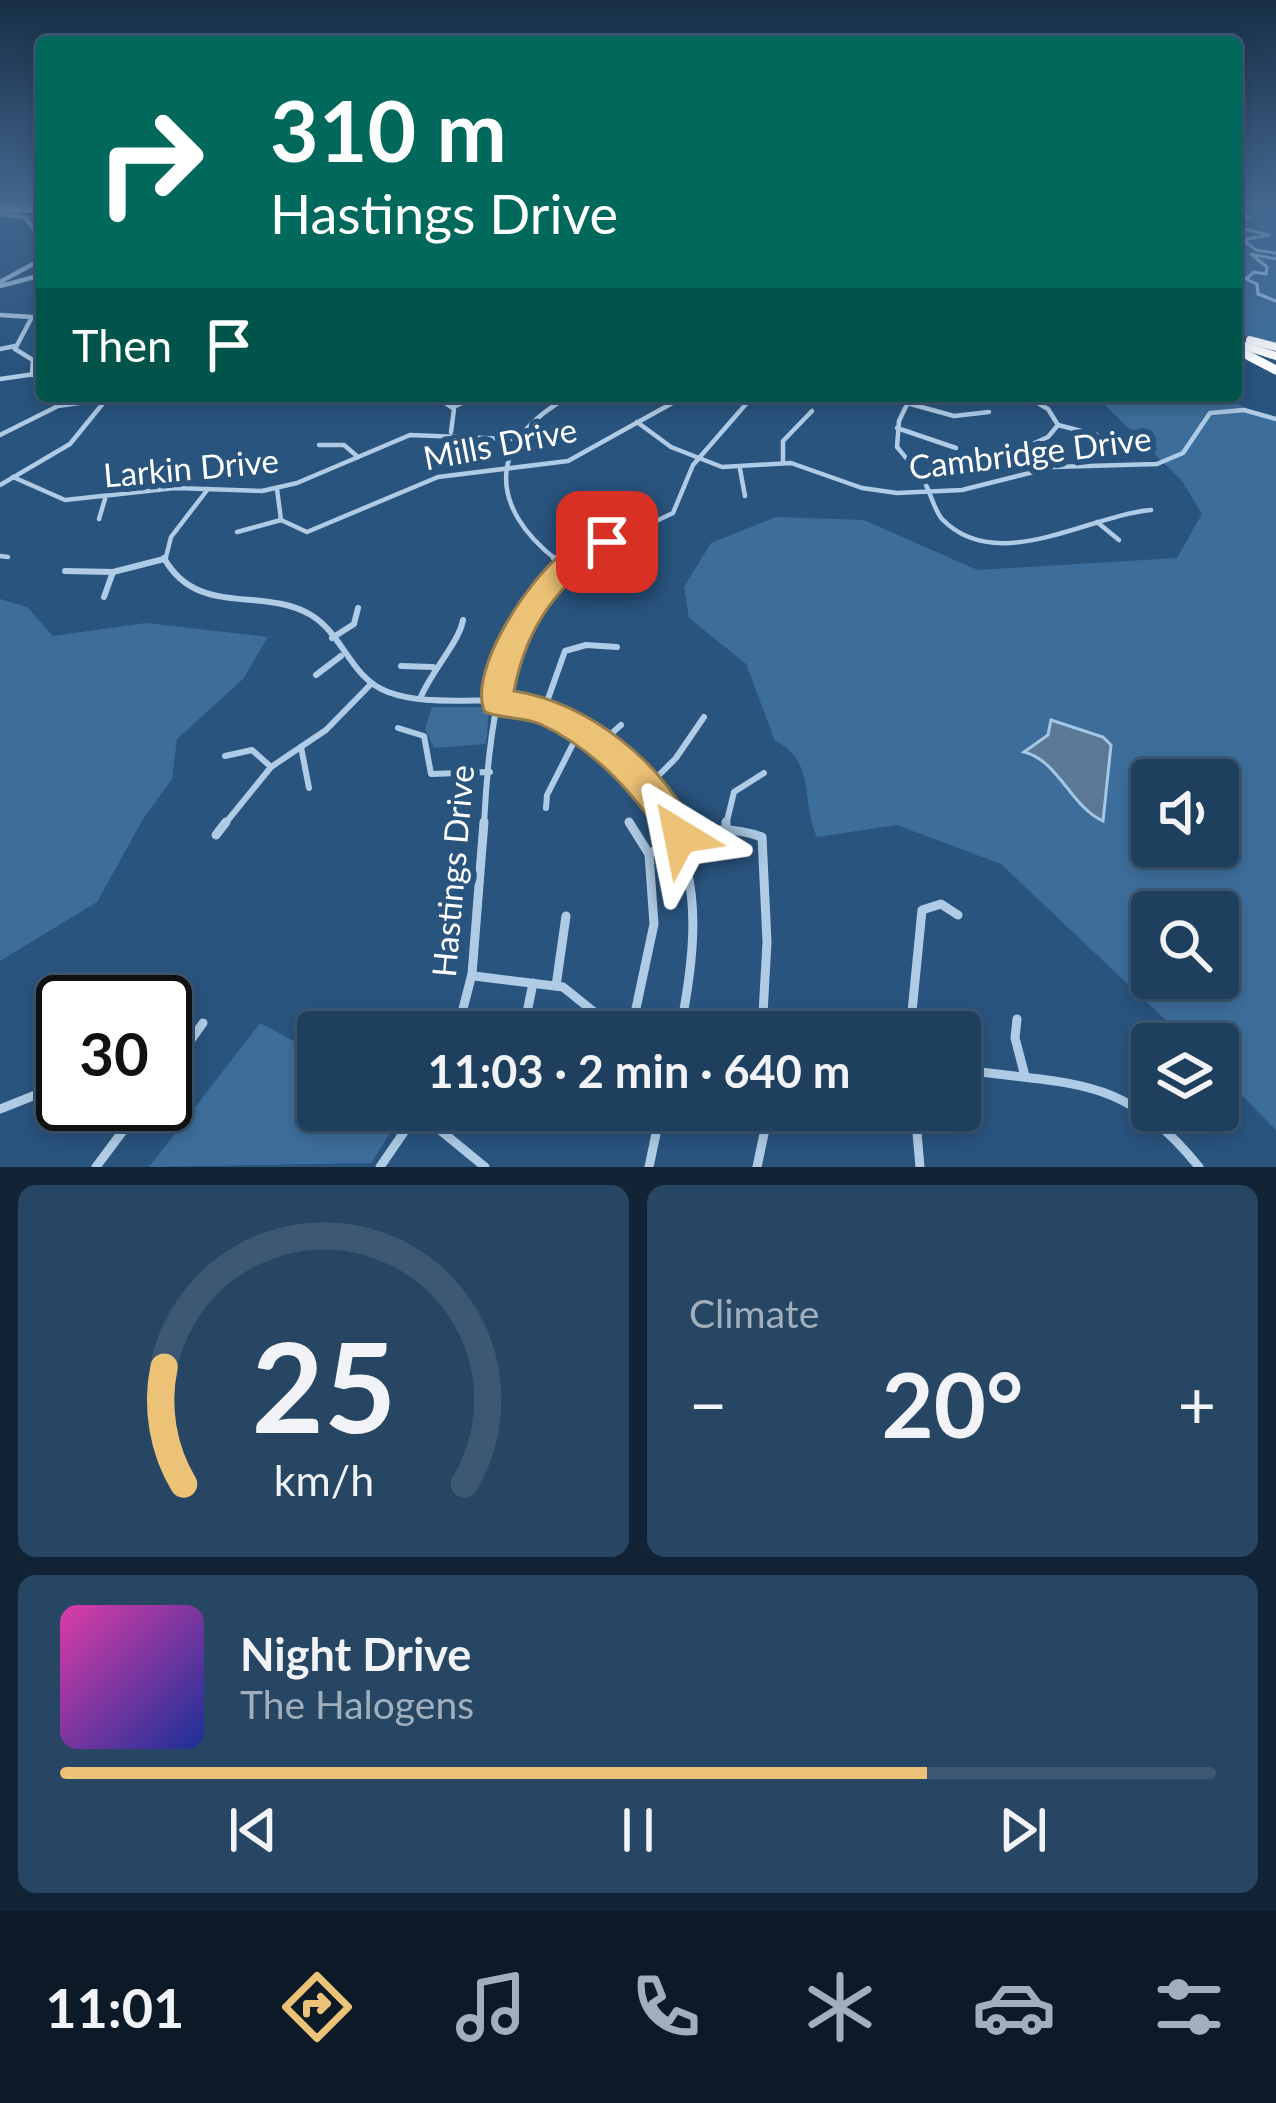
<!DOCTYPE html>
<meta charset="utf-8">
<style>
:root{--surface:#1f3f5e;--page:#274664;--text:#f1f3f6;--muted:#a1afbc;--line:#3c5873;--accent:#ecc276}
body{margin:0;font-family:Lato,sans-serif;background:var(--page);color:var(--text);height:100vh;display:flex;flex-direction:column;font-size:45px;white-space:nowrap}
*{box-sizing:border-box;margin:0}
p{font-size:39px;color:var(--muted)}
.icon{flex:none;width:66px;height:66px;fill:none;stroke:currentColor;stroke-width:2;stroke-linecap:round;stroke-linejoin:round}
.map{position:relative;height:1167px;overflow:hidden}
.drawer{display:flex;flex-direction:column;gap:18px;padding:18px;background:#112334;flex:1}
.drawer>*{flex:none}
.guide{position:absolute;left:36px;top:36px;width:1206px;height:366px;border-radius:12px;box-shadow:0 6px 18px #0003,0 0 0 3px var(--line);background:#00695c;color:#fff;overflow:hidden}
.tools{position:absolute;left:1131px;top:759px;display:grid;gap:24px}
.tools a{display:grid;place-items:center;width:108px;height:108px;border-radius:12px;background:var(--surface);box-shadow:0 6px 18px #0003,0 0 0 3px var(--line);font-size:60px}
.speed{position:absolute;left:36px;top:975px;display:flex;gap:24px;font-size:60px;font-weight:700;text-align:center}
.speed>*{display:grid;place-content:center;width:156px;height:156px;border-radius:50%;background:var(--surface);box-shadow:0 6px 18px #0003,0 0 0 3px var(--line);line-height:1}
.speed .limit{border:6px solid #111;border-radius:18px;background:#fff;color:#111}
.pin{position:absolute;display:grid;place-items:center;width:102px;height:102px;color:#fff;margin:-51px;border-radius:24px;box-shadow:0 6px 18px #0006}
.me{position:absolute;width:132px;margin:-66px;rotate:325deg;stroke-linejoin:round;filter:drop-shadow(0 0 9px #0008)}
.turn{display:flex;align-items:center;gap:42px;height:252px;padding:0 36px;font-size:54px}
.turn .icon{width:156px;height:156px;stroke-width:2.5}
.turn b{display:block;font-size:84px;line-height:102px}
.then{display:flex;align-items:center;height:114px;padding:0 36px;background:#0003;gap:24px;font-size:45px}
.big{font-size:90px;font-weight:700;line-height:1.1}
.drawer .widget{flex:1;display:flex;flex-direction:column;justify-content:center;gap:18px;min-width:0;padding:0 42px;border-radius:18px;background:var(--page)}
.drawer .dial{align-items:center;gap:0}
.dial svg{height:312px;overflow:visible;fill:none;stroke:var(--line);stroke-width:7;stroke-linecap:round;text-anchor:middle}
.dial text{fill:var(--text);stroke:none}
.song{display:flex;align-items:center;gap:36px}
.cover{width:144px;height:144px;border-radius:18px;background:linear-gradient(135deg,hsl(320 70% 55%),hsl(230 70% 35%))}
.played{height:12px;border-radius:6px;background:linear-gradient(90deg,var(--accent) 75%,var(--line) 75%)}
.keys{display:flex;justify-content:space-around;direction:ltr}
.heat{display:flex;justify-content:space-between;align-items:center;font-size:66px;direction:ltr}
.drawer .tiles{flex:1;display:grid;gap:18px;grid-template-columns:1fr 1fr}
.widget:last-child{grid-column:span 2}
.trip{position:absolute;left:297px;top:1011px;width:684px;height:120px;border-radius:12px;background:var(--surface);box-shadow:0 6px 18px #0003,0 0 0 3px var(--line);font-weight:700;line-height:120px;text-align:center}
.menu{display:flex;height:192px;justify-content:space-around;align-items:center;background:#0c1926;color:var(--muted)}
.menu .icon{width:84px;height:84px}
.menu .selected{color:var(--accent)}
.menu b{font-size:54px;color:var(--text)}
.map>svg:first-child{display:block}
.green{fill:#3d6e9b;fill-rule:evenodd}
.water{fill:#5b7996;stroke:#a4c7e5;stroke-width:3}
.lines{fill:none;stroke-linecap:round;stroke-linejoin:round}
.stream{stroke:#a4c7e5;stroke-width:3}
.minor-far2{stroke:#afcbe5;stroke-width:4.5}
.minor-far1{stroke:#afcbe5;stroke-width:6}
.minor{stroke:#afcbe5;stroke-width:9}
.highway-far1{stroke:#fff;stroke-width:8}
.highway{stroke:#fff;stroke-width:9}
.route{fill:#ecc276;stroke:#997e4d;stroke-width:3}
.labels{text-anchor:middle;stroke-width:12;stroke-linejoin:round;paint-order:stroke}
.street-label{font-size:33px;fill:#fff;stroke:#29547e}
</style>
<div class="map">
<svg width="1276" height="1167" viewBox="0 0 1276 1167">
<rect width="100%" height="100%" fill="#29547e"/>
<g class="green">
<polygon points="1236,202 1276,202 1276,344 1236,334"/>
<path d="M 1096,396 L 1220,396 L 1276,422 L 1276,1130 L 1218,1071 L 1218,1044 L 1191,1044 L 1001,864 L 897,825 L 817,837 C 801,803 816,760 775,741 L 746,664 L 689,618 L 684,587 L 711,543 L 776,517 L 864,520 L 977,570 L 1177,558 L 1202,514 L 1182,481 ZM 1152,780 L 1218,780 L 1218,846 L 1152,846 ZM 1152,912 L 1218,912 L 1218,978 L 1152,978 Z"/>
<polygon points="0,599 27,607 53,636 146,623 268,637 243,679 177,739 172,779 143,819 97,902 0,961"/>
<polygon points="432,707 484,707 489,711 486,744 434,748 425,729"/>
<polygon points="260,1023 318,1054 318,1110 405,1110 371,1163 149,1167"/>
</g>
<path class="water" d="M 1051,720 L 1103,737 L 1111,745 L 1103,821 C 1071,807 1058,760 1024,752 L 1048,735 Z"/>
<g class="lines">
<g class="stream">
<polyline points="1236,210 1249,217 1236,218"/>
<polyline points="1236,227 1269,235 1243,240 1256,250 1276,253"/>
<polyline points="1276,259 1251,254 1267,267 1266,274 1254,272 1246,279 1257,284 1258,294 1276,301"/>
</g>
<g class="minor-far2">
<polyline points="0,214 25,217 42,239"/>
<polyline points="0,282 42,259"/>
<polyline points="0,286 42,275"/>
<polyline points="0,315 32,317 15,349 33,360 32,375"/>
<polyline points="0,349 15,346"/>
<polyline points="0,379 42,373"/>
<polyline points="435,396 454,409 451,432"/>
<path d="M 911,396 L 899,421 L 897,447 C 907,459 918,471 926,485 C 931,495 935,511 942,519 C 997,576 1089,515 1151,510"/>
<polyline points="1026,396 1048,409 1058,425 1048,437 1019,450 1030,471"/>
<polyline points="907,403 954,416 989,412"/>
<polyline points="453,407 479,396"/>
<polyline points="637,422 671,447 722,467 791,463 862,488 897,493 962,490 1053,467 1157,464 1183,453 1210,413 1244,410 1276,419"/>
<polyline points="1058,425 1097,435"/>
<polyline points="897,428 956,448"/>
<polyline points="0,435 58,406 107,399"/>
<polyline points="319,445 344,445 358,457"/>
<polyline points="783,463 783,441 812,411"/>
<polyline points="740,469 745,496"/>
<polyline points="13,477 65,500 175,488 262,491 297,483 410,435 511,439"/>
<polyline points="0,485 70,444 109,396"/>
<polyline points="277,489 281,520 307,532 438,477 568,461 685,396"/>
<polyline points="159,490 165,467"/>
<polyline points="99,519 105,499"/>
<polyline points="1097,522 1119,540"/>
<polyline points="237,532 281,520"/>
<polyline points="600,545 613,561"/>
<polyline points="0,556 8,557"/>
<polyline points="155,561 164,559"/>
<polyline points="165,561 171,537 208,489"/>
<path d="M 558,561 C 485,505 489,440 570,396"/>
<polyline points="572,561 673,513 693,465 753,396"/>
</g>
<g class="minor-far1">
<path d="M 164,558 C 197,618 263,586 311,615 C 344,635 350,678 388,692 C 423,705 461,699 498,701 C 568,704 633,770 671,825"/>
<polyline points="554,558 564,566"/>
<polyline points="610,558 624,576"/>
<polyline points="65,571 113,572 164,559"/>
<polyline points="104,597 113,572"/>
<polyline points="332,638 354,624 358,608"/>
<polyline points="401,666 433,667"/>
<polyline points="316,675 341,656"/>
<path d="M 420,699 C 430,673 460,641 463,620"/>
<polyline points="544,710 565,651 586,645 617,647"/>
<polyline points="398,728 424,736 431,774 490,772"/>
<polyline points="600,744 621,725"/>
<polyline points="301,747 309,788"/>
<polyline points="225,756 252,750 271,767"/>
<polyline points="646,788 676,758 704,717"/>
<polyline points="546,808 547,795 578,734"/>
<polyline points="224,825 271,767 326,730 371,684"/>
<path d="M 484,825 C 489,733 498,621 575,558"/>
<polyline points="726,825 734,792 764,773"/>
</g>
<g class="minor">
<polyline points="629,822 649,854"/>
<path d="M 669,822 C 705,888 693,961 680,1032"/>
<polyline points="726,828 726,822"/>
<polyline points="216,835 226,822"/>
<polyline points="474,976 563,987 619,1032"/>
<polyline points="556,986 566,916"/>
<polyline points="1017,1019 1015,1038 1025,1076"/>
<polyline points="457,1032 472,974 484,822"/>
<polyline points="523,1032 533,983"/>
<path d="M 631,1032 L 654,924 L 649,854 C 686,831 720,822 762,837 L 767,942 L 762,1032"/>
<polyline points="910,1032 922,910 941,904 958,915"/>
<path d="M 960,1069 C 1070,1086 1123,1072 1199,1167"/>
<polyline points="165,1076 203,1023"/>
<polyline points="0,1109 63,1084"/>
<polyline points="915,1110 920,1167"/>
<polyline points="418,1112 485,1167"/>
<polyline points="96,1167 143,1104"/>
<polyline points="380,1167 417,1113"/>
<polyline points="649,1167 661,1110"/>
<polyline points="757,1167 769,1110"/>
</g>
<g class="highway-far1">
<polyline points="0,208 42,209"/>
<polyline points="1250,340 1276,347"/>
<polyline points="1236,343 1276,356"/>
<polyline points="1236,349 1255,359"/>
</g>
<polyline class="highway" points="1249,356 1276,370"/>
</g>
<linearGradient id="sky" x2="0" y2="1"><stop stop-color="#172e45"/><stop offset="0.55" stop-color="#43678f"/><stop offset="1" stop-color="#43678f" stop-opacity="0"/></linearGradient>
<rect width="1276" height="365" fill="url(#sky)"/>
<path class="route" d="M 607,533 L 616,535 L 616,549 C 559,579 526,628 514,691 C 589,702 668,766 697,836 L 692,848 L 680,854 L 667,848 C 641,798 593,748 540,724 C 524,717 503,719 485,712 C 466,672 530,577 563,553 C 575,544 593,537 607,533 Z"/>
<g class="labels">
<g class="street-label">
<text transform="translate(500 444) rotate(-11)" y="12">Mills Drive</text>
<text transform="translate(1030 453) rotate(-7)" y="12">Cambridge Drive</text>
<text transform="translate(191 468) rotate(-5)" y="12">Larkin Drive</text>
<text transform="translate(453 871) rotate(-85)" y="12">Hastings Drive</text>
</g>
</g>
</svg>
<div class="tools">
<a><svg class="icon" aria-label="sound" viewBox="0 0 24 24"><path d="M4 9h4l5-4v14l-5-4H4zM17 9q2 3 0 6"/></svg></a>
<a><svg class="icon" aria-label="search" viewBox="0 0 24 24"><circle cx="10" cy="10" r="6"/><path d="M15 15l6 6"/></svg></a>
<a><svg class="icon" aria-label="layers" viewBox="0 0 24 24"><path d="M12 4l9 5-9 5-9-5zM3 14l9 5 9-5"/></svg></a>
</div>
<div class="speed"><div class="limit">30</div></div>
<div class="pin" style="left:607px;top:542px;background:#d93025"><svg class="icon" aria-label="arrive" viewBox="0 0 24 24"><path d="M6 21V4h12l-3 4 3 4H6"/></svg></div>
<svg class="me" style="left:680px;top:836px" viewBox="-20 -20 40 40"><path d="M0-17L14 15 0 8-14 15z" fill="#ecc276" stroke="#fff" stroke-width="4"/></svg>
<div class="trip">11:03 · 2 min · 640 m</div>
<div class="guide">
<div class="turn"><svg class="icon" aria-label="right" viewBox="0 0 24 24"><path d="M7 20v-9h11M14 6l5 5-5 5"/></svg><div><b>310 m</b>Hastings Drive</div></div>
<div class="then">Then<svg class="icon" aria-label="arrive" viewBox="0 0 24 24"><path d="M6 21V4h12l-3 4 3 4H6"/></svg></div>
</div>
</div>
<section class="drawer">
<div class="tiles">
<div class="widget dial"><svg viewBox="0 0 100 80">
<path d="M14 69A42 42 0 1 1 86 69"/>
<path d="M14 69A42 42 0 0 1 9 39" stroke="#ecc276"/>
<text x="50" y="56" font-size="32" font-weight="700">25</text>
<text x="50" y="72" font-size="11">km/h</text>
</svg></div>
<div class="widget"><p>Climate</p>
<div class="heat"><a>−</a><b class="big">20°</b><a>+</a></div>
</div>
<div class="widget">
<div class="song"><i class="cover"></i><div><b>Night Drive</b><p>The Halogens</p></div></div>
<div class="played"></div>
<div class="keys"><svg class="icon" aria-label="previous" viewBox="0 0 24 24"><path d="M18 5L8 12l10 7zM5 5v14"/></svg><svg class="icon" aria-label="pause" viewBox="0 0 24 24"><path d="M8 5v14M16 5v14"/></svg><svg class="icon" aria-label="next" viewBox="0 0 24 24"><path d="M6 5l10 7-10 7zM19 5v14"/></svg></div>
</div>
</div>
</section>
<nav class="menu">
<b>11:01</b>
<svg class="icon selected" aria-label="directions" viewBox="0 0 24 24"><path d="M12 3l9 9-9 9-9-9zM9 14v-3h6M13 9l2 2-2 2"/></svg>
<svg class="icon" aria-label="music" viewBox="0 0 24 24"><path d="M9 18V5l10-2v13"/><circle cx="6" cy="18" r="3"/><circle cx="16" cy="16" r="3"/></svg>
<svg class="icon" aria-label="phone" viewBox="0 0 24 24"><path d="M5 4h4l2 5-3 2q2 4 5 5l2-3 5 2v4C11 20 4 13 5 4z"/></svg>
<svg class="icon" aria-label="climate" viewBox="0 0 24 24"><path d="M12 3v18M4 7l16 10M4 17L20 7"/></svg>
<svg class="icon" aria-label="car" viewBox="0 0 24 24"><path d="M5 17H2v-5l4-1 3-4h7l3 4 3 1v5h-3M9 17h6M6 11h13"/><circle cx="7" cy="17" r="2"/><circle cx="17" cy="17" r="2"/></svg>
<svg class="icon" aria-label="filters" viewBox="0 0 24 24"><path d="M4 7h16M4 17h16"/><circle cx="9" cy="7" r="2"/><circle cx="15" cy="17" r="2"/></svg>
</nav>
